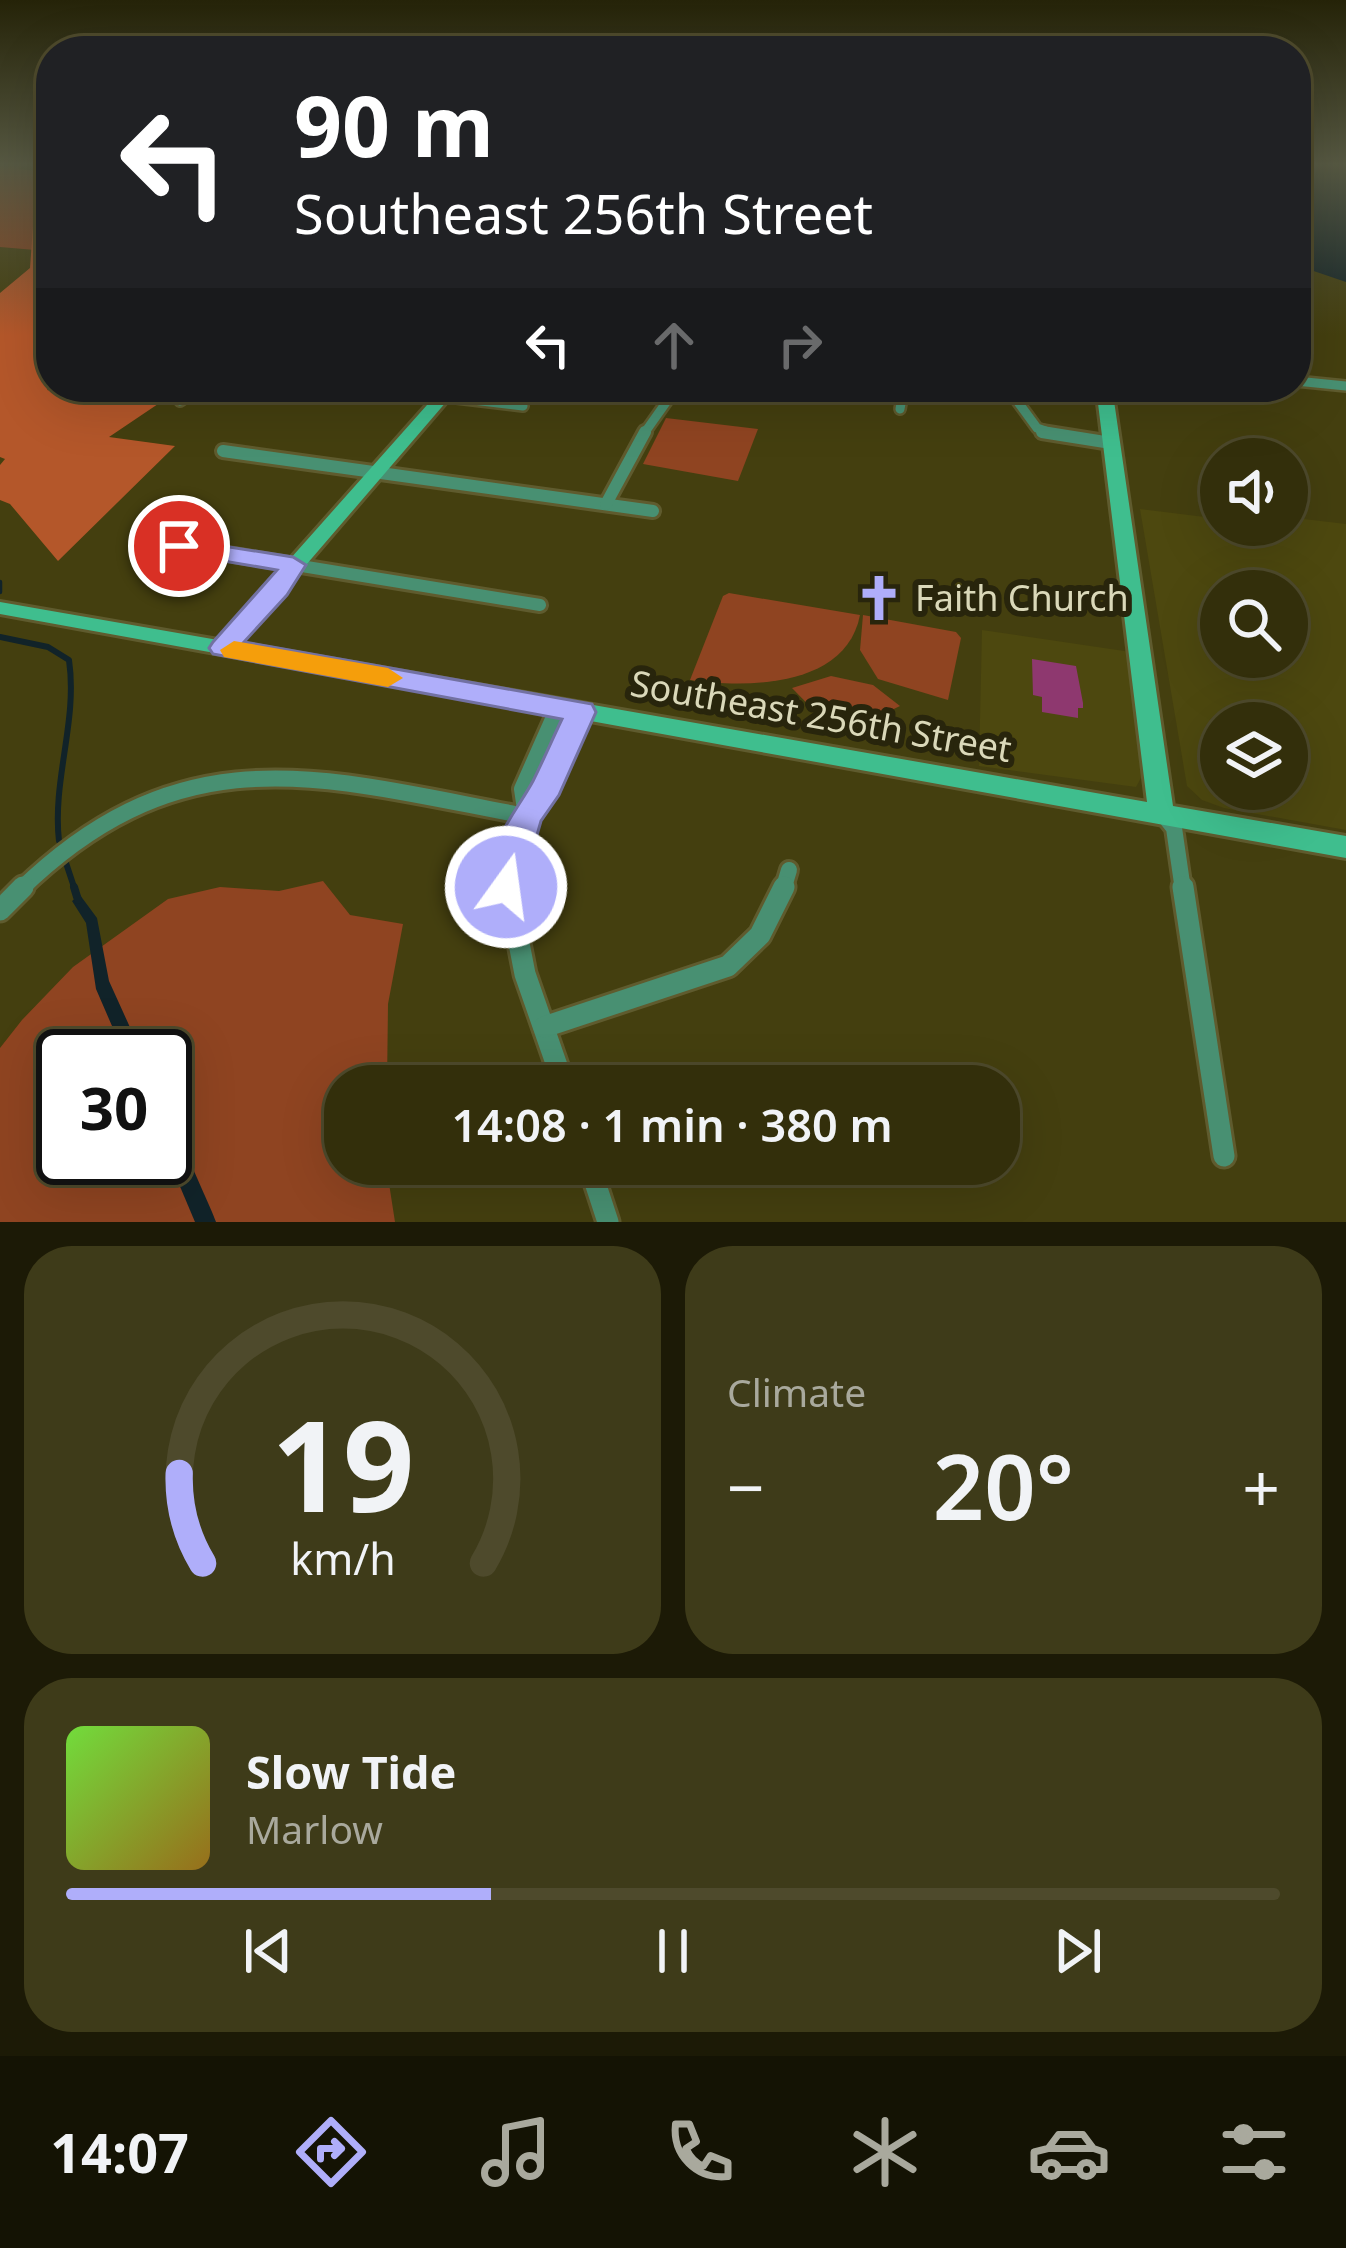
<!DOCTYPE html>
<meta charset="utf-8">
<style>
:root{--surface:#332f0b;--page:#3e3b19;--text:#f1f3f6;--muted:#a9a99d;--line:#4e4a2c;--accent:#afaefa}
body{margin:0;font-family:"Noto Sans",sans-serif;background:var(--page);color:var(--text);height:100vh;display:flex;flex-direction:column;font-size:45px;white-space:nowrap}
*{box-sizing:border-box;margin:0}
p{font-size:39px;color:var(--muted)}
.icon{flex:none;width:66px;height:66px;fill:none;stroke:currentColor;stroke-width:2;stroke-linecap:round;stroke-linejoin:round}
.map{position:relative;height:1222px;overflow:hidden}
.details{display:flex;flex-direction:column;gap:24px;padding:24px;background:#1c1a06;flex:1}
.details>*{flex:none}
.top-card{position:absolute;left:36px;top:36px;width:1275px;height:366px;border-radius:48px;box-shadow:0 12px 48px #0002,0 0 0 3px var(--line);background:#202124;color:#fff;overflow:hidden}
.fabs{position:absolute;left:1200px;top:438px;display:grid;gap:24px}
.fabs a{display:grid;place-items:center;width:108px;height:108px;border-radius:50%;background:var(--surface);box-shadow:0 12px 48px #0002,0 0 0 3px var(--line);font-size:60px}
.speed{position:absolute;left:36px;top:1029px;display:flex;gap:24px;font-size:60px;font-weight:700;text-align:center}
.speed>*{display:grid;place-content:center;width:156px;height:156px;border-radius:50%;background:var(--surface);box-shadow:0 12px 48px #0002,0 0 0 3px var(--line);line-height:1}
.speed .limit{border:6px solid #111;border-radius:18px;background:#fff;color:#111}
.pin{position:absolute;display:grid;place-items:center;width:102px;height:102px;color:#fff;margin:-51px;border:6px solid #fff;border-radius:50%;box-shadow:0 3px 12px #0007}
.me{position:absolute;width:132px;margin:-66px;rotate:14deg;stroke-linejoin:round;filter:drop-shadow(0 0 9px #0008)}
.turn{display:flex;align-items:center;gap:42px;height:252px;padding:0 60px;font-size:54px}
.turn .icon{width:156px;height:156px;stroke-width:2.5}
.turn b{display:block;font-size:84px;line-height:102px}
.lanes{display:flex;align-items:center;height:114px;padding:0 60px;background:#0003;justify-content:center;gap:60px;direction:ltr}
.lanes .off{opacity:.35}
.big{font-size:90px;font-weight:600;line-height:1.1}
.details .card{flex:1;display:flex;flex-direction:column;justify-content:center;gap:18px;min-width:0;padding:0 42px;border-radius:48px;background:var(--page)}
.details .dial{align-items:center;gap:0}
.dial svg{height:312px;overflow:visible;fill:none;stroke:var(--line);stroke-width:7;stroke-linecap:round;text-anchor:middle}
.dial text{fill:var(--text);stroke:none}
.song{display:flex;align-items:center;gap:36px}
.cover{width:144px;height:144px;border-radius:18px;background:linear-gradient(135deg,hsl(100 70% 55%),hsl(40 70% 35%))}
.played{height:12px;border-radius:6px;background:linear-gradient(90deg,var(--accent) 35%,var(--line) 35%)}
.keys{display:flex;justify-content:space-around;direction:ltr}
.heat{display:flex;justify-content:space-between;align-items:center;font-size:66px;direction:ltr}
.details .tiles{flex:1;display:grid;gap:24px;grid-template-columns:1fr 1fr}
.card:last-child{grid-column:span 2}
.trip{position:absolute;left:324px;top:1065px;width:696px;height:120px;border-radius:48px;background:var(--surface);box-shadow:0 12px 48px #0002,0 0 0 3px var(--line);font-weight:600;line-height:120px;text-align:center}
.tab-bar{display:flex;height:192px;justify-content:space-around;align-items:center;background:#141304;color:var(--muted)}
.tab-bar .icon{width:84px;height:84px}
.tab-bar .active{color:var(--accent)}
.tab-bar b{font-size:54px;color:var(--text)}
.map>svg:first-child{display:block}
.built{fill:#4d480f;fill-rule:evenodd}
.green{fill:#8f4421;fill-rule:evenodd}
.forest{fill:#b4572a}
.water{fill:#112329}
.lines{fill:none;stroke-linecap:round;stroke-linejoin:round}
.stream-far2{stroke:#112329;stroke-width:4.5}
.stream-far1{stroke:#112329;stroke-width:6}
.stream{stroke:#112329;stroke-width:8}
.building{fill:#8e386f}
.street-far3-casing{stroke:#5f5b2e;stroke-width:14}
.street-far2-casing{stroke:#5f5b2e;stroke-width:18}
.street-far1-casing{stroke:#5f5b2e;stroke-width:22}
.street-casing{stroke:#5f5b2e;stroke-width:27}
.secondary-casing{stroke:#5f5b2e;stroke-width:6}
.street-far3{stroke:#489072;stroke-width:9}
.street-far2{stroke:#489072;stroke-width:12}
.street-far1{stroke:#489072;stroke-width:16}
.street{stroke:#489072;stroke-width:21}
.secondary{fill:#3fbe8e;fill-rule:evenodd}
.route{fill:#afaefa;stroke:#7271a2;stroke-width:3}
.slow{fill:#f59e0b}
.labels{text-anchor:middle;stroke-width:12;stroke-linejoin:round;paint-order:stroke}
.poi-label{font-size:36px;fill:#dad8b9;stroke:#28250c;text-anchor:start}
.street-label{font-size:36px;fill:#dad8b9;stroke:#28250c}
</style>
<div class="map">
<svg width="1346" height="1222" viewBox="0 0 1346 1222">
<rect width="100%" height="100%" fill="#443f0f"/>
<g class="built">
<path d="M 1140,509 L 1221,519 L 1221,525 L 1287,525 L 1287,517 L 1346,524 L 1346,830 L 1224,808 L 1202,800 L 1187,786 ZM 1221,591 L 1287,591 L 1287,657 L 1221,657 ZM 1221,723 L 1287,723 L 1287,789 L 1221,789 Z"/>
<polygon points="982,630 1131,652 1142,776 1136,787 979,766"/>
</g>
<g class="green">
<polygon points="0,164 27,164 18,169 51,172 35,250 0,247"/>
<polygon points="666,418 758,429 738,481 643,464"/>
<path d="M 729,593 L 860,615 C 846,688 746,688 690,680 L 723,596 Z"/>
<polygon points="863,615 956,632 961,638 948,700 878,679 860,650"/>
<polygon points="831,676 873,685 900,706 842,734 835,732 792,688"/>
<path d="M 323,881 L 350,915 L 403,924 L 388,1004 L 387,1086 L 345,1086 L 345,1164 L 386,1164 L 395,1222 L 0,1222 L 0,1048 L 22,1020 L 73,967 L 168,899 L 220,887 L 279,891 ZM 63,1056 L 165,1056 L 165,1158 L 63,1158 Z"/>
</g>
<polygon class="forest" points="51,164 51,386 47,390 158,404 109,437 175,446 58,561 10,504 0,500 0,465 5,459 0,457 0,293 30,268 35,198"/>
<g class="water">
<polygon points="1296,164 1346,164 1346,282 1296,265"/>
<polygon points="80,895 97,918 109,981 143,1056 125,1056 96,989 86,923 72,901"/>
<polygon points="165,1105 212,1212 216,1222 195,1222 165,1151"/>
</g>
<g class="lines">
<polyline class="stream-far2" points="0,582 0,592"/>
<g class="stream-far1">
<path d="M 0,637 L 48,647 L 69,660 C 78,721 52,780 59,841"/>
<polyline points="66,863 75,890"/>
</g>
<polyline class="stream" points="74,887 78,900"/>
</g>
<polygon class="building" points="1032,659 1076,666 1083,703 1083,708 1078,708 1078,718 1042,712 1042,697 1033,695"/>
<g class="lines">
<defs>
<g id="street-far3">
<polyline points="1296,381 1346,386"/>
<polyline points="364,387 523,406"/>
<polyline points="744,387 770,396"/>
<polyline points="1007,387 1037,428 1057,435"/>
<polyline points="180,401 200,387"/>
<polyline points="900,409 904,387"/>
<polyline points="643,435 677,387"/>
</g>
<g id="street-far2">
<polyline points="1042,432 1111,443"/>
<polyline points="223,451 653,511"/>
<polyline points="606,504 645,432"/>
<polyline points="179,546 540,605"/>
</g>
<g id="street-far1">
<polyline points="1163,814 1174,828 1183,890"/>
<polyline points="526,816 522,789 558,708"/>
<path d="M 20,890 C 185,730 324,778 526,816"/>
<polyline points="509,890 515,844 581,712"/>
<polyline points="783,890 789,870"/>
</g>
<g id="street">
<polyline points="508,887 525,974 564,1086"/>
<polyline points="1183,887 1224,1156"/>
<polyline points="0,910 23,887"/>
<polyline points="544,1027 728,966 760,935 784,887"/>
<polyline points="589,1164 608,1222"/>
</g>
<polygon id="secondary" points="443,387 459,387 239,643 1147,802 1096,387 1112,387 1173,806 1346,836 1346,858 0,614 0,602 218,640"/>
</defs>
<use href="#street-far3" class="street-far3-casing"/>
<use href="#street-far2" class="street-far2-casing"/>
<use href="#street-far1" class="street-far1-casing"/>
<use href="#street" class="street-casing"/>
<use href="#secondary" class="secondary-casing"/>
<use href="#street-far3" class="street-far3"/>
<use href="#street-far2" class="street-far2"/>
<use href="#street-far1" class="street-far1"/>
<use href="#street" class="street"/>
<use href="#secondary" class="secondary"/>
</g>
<linearGradient id="sky" x2="0" y2="1"><stop stop-color="#252308"/><stop offset="0.49" stop-color="#565842"/><stop offset="1" stop-color="#565842" stop-opacity="0"/></linearGradient>
<rect width="1346" height="335" fill="url(#sky)"/>
<path class="route" d="M 179,539 L 293,557 L 306,565 L 287,595 L 244,642 L 592,704 L 596,712 L 559,795 L 541,821 L 519,898 L 506,902 L 494,898 C 474,859 516,813 533,781 C 543,761 552,740 562,719 L 213,654 L 209,648 L 213,642 L 277,570 L 170,552 L 166,546 L 170,541 Z"/>
<polygon class="slow" points="234,641 388,668 403,678 388,687 224,657 220,650"/>
<defs>
<symbol id="church-bare" viewBox="-9 -9 18 18"><path d="M-1.2-6h2.4v3.5h3.3v2.4h-3.3V6h-2.4V-.1h-3.3v-2.4h3.3Z" fill="#afaefa" stroke="#28250c" stroke-width="2.5" paint-order="stroke"/></symbol>
</defs>
<g fill-rule="evenodd">
<use href="#church-bare" x="846" y="565" width="66" height="66"/>
</g>
<g class="labels">
<g class="poi-label">
<text x="915" y="611">Faith Church</text>
</g>
<g class="street-label">
<text transform="translate(821 716) rotate(10)" y="13">Southeast 256th Street</text>
</g>
</g>
</svg>
<div class="fabs">
<a><svg class="icon" aria-label="sound" viewBox="0 0 24 24"><path d="M4 9h4l5-4v14l-5-4H4zM17 9q2 3 0 6"/></svg></a>
<a><svg class="icon" aria-label="search" viewBox="0 0 24 24"><circle cx="10" cy="10" r="6"/><path d="M15 15l6 6"/></svg></a>
<a><svg class="icon" aria-label="layers" viewBox="0 0 24 24"><path d="M12 4l9 5-9 5-9-5zM3 14l9 5 9-5"/></svg></a>
</div>
<div class="speed"><div class="limit">30</div></div>
<div class="pin" style="left:179px;top:546px;background:#d93025"><svg class="icon" aria-label="arrive" viewBox="0 0 24 24"><path d="M6 21V4h12l-3 4 3 4H6"/></svg></div>
<svg class="me" style="left:506px;top:887px" viewBox="-20 -20 40 40"><circle r="17" fill="#afaefa" stroke="#fff" stroke-width="3"/><path d="M0-11L8 9 0 5-8 9z" fill="#fff"/></svg>
<div class="trip">14:08 · 1 min · 380 m</div>
<div class="top-card">
<div class="turn"><svg class="icon" aria-label="left" viewBox="0 0 24 24"><path d="M17 20v-9H6M10 6l-5 5 5 5"/></svg><div><b>90 m</b>Southeast 256th Street</div></div>
<div class="lanes"><svg class="icon" aria-label="left" viewBox="0 0 24 24"><path d="M17 20v-9H6M10 6l-5 5 5 5"/></svg><svg class="icon off" aria-label="ahead" viewBox="0 0 24 24"><path d="M12 20V5M6 11l6-6 6 6"/></svg><svg class="icon off" aria-label="right" viewBox="0 0 24 24"><path d="M7 20v-9h11M14 6l5 5-5 5"/></svg></div>
</div>
</div>
<section class="details">
<div class="tiles">
<div class="card dial"><svg viewBox="0 0 100 80">
<path d="M14 69A42 42 0 1 1 86 69"/>
<path d="M14 69A42 42 0 0 1 8 46" stroke="#afaefa"/>
<text x="50" y="56" font-size="32" font-weight="700">19</text>
<text x="50" y="72" font-size="11">km/h</text>
</svg></div>
<div class="card"><p>Climate</p>
<div class="heat"><a>−</a><b class="big">20°</b><a>+</a></div>
</div>
<div class="card">
<div class="song"><i class="cover"></i><div><b>Slow Tide</b><p>Marlow</p></div></div>
<div class="played"></div>
<div class="keys"><svg class="icon" aria-label="previous" viewBox="0 0 24 24"><path d="M18 5L8 12l10 7zM5 5v14"/></svg><svg class="icon" aria-label="pause" viewBox="0 0 24 24"><path d="M8 5v14M16 5v14"/></svg><svg class="icon" aria-label="next" viewBox="0 0 24 24"><path d="M6 5l10 7-10 7zM19 5v14"/></svg></div>
</div>
</div>
</section>
<nav class="tab-bar">
<b>14:07</b>
<svg class="icon active" aria-label="directions" viewBox="0 0 24 24"><path d="M12 3l9 9-9 9-9-9zM9 14v-3h6M13 9l2 2-2 2"/></svg>
<svg class="icon" aria-label="music" viewBox="0 0 24 24"><path d="M9 18V5l10-2v13"/><circle cx="6" cy="18" r="3"/><circle cx="16" cy="16" r="3"/></svg>
<svg class="icon" aria-label="phone" viewBox="0 0 24 24"><path d="M5 4h4l2 5-3 2q2 4 5 5l2-3 5 2v4C11 20 4 13 5 4z"/></svg>
<svg class="icon" aria-label="climate" viewBox="0 0 24 24"><path d="M12 3v18M4 7l16 10M4 17L20 7"/></svg>
<svg class="icon" aria-label="car" viewBox="0 0 24 24"><path d="M5 17H2v-5l4-1 3-4h7l3 4 3 1v5h-3M9 17h6M6 11h13"/><circle cx="7" cy="17" r="2"/><circle cx="17" cy="17" r="2"/></svg>
<svg class="icon" aria-label="filters" viewBox="0 0 24 24"><path d="M4 7h16M4 17h16"/><circle cx="9" cy="7" r="2"/><circle cx="15" cy="17" r="2"/></svg>
</nav>
